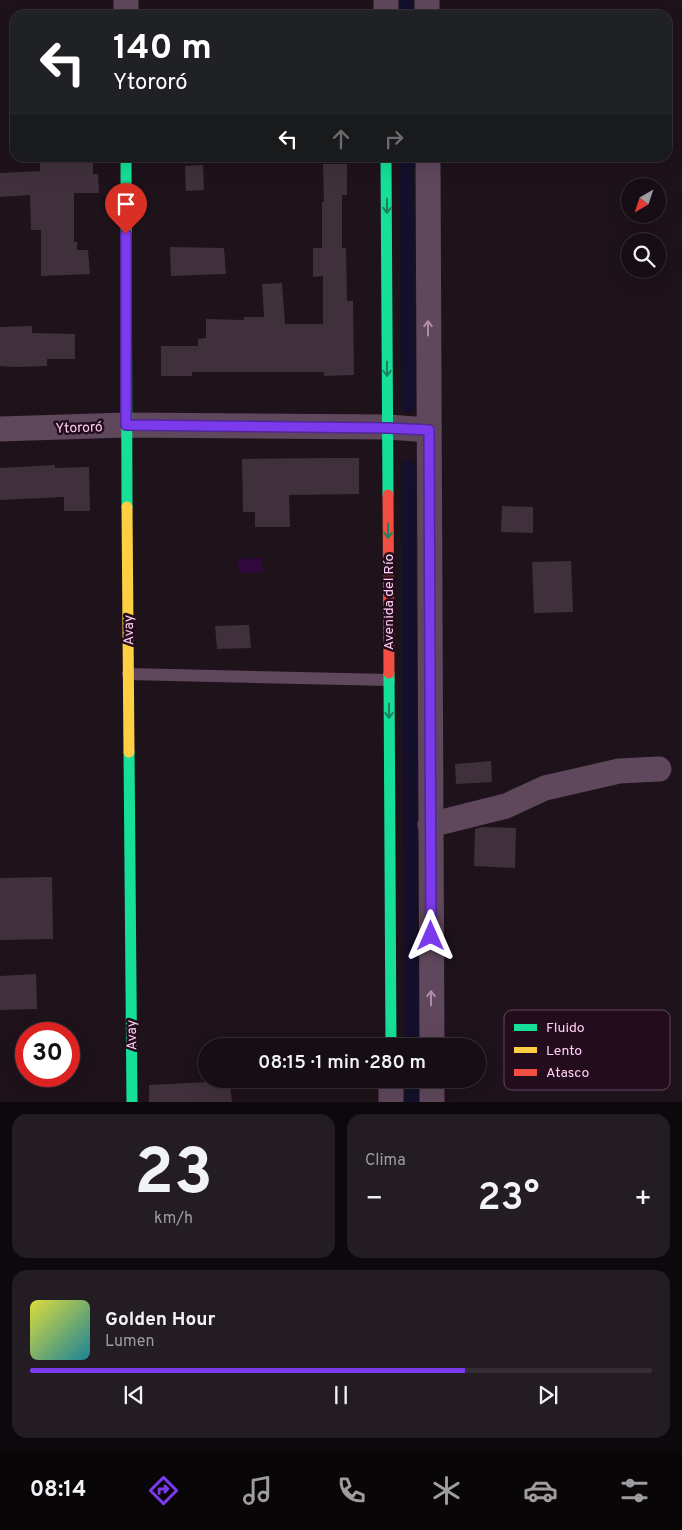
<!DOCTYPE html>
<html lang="es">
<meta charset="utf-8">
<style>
:root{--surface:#160e14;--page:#231c22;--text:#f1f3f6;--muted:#9e9ca0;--line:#352e34;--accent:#7c3aed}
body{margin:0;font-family:Overpass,sans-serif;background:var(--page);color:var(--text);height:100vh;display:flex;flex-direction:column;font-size:19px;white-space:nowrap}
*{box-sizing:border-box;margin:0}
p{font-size:16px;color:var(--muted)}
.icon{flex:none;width:28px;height:28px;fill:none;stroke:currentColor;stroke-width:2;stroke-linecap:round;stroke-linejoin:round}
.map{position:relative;height:1102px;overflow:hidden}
.details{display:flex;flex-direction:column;gap:12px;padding:12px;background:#0c080b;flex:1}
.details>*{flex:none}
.hud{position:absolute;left:10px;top:10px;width:662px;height:152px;border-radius:15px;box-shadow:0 5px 20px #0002,0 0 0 1px var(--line);background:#202124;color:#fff;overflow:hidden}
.needle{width:32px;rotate:219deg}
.controls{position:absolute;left:621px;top:178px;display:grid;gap:10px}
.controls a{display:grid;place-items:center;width:45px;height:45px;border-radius:50%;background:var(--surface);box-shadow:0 5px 20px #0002,0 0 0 1px var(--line);font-size:25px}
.speed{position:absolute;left:15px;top:1022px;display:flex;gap:10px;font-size:25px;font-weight:700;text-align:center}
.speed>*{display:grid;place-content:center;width:65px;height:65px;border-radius:50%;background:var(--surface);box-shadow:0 5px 20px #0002,0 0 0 1px var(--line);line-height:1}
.speed .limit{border:8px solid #d22;background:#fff;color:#111}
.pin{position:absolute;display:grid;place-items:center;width:42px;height:42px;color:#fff;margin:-51px -21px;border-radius:50% 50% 50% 0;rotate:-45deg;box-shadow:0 0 5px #0007}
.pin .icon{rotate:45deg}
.me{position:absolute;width:55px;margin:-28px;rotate:0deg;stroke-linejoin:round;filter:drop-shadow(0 0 4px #0008)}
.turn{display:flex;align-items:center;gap:18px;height:105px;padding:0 20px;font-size:22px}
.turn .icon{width:65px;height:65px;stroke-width:2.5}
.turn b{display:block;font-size:35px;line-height:42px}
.lanes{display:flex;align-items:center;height:48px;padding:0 20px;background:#0003;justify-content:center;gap:25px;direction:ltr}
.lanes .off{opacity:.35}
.big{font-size:38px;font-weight:600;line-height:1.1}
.details .card{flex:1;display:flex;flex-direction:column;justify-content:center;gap:8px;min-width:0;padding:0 18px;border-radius:15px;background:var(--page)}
.details .dial{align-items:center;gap:0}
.dial b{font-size:65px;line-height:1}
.song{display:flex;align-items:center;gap:15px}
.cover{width:60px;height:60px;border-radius:8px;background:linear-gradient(135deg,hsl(60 70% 55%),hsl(190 70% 35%))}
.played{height:5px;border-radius:2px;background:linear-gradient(90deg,var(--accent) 70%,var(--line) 70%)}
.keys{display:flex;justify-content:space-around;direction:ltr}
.heat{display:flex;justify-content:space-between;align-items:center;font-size:28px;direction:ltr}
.details .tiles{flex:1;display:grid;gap:12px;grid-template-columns:1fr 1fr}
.card:last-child{grid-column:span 2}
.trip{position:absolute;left:198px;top:1038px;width:288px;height:50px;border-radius:25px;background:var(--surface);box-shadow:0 5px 20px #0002,0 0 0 1px var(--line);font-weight:600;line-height:50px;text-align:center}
.dock{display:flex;height:80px;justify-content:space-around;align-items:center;background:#090608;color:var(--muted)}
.dock .icon{width:35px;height:35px}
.dock .active{color:var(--accent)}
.dock b{font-size:22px;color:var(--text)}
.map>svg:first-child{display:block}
.green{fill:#14102b}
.water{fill:#31083e}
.building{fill:#40303c}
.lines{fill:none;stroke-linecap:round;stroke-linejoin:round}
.lane{stroke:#5f475c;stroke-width:12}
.street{stroke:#5f475c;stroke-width:25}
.fast{stroke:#16e098;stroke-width:11}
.slow{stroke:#ffcf43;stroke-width:11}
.jam{stroke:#f24e42;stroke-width:11}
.oneway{stroke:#1c8161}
.oneway2{stroke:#af8ba8}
.route-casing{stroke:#51269a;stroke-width:12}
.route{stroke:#7c3aed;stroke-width:9}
.labels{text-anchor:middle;stroke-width:5;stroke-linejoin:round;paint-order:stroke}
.street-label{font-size:14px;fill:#ffcff4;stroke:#230d1d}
.key{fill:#230d1d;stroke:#65475e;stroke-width:1}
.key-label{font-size:14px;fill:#ffcff4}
</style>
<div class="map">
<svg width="682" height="1103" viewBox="0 0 682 1103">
<rect width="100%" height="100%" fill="#1e121b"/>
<g class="green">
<rect x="399" y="0" width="14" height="15"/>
<polygon points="400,158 414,158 415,407 412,413 405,413 401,408"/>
<polygon points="406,460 411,460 415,464 419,1046 404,1046 401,465"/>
<rect x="405" y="1079" width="14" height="23"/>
</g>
<polygon class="water" points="261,558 263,572 239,573 238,559"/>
<g class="building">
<polygon points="67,158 93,158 93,174 98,174 99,193 74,193 74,242 77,242 77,250 88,250 90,274 41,276 41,230 31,230 30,195 0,197 0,173 40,171 40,161 67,160"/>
<polygon points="323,164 347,164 347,195 342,195 342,248 346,248 347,301 353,301 354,375 324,376 324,372 192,372 192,376 161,376 161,346 198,346 198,339 206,338 206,319 244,320 244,317 264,317 262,284 282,283 285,324 323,324 323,276 313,277 313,248 322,248 322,202 324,202"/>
<polygon points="203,165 204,190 186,191 185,166"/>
<polygon points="170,247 224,248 226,274 171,276"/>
<polygon points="32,326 32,333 75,334 75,359 47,359 47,366 15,367 0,366 0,327"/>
<polygon points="328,458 359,458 359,494 289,495 290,527 255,527 255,512 243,512 242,459"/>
<polygon points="55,465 55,468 89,467 90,511 64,511 64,497 0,500 0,468"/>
<polygon points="502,506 533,507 533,533 501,532"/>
<polygon points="571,561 573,612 534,613 532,562"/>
<polygon points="249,625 251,648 217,649 215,626"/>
<polygon points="491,761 492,782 456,784 455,764"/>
<polygon points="482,827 516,828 515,868 474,866 475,829"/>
<polygon points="52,877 53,939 0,940 0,878"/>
<polygon points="36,974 37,1009 0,1010 0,976"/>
<polygon points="230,1081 232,1103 149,1103 149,1085"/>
</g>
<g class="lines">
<polyline class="lane" points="128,674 389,680"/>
<g class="street">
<polyline points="126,0 126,15"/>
<polyline points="386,0 386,15"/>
<polyline points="427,0 427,15"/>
<polyline points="428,158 432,1046"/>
<polyline points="0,429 126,425 388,427 429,430"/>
<polyline points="430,825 506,806 545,788 619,771 659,769"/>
<polyline points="391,1079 391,1103"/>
<polyline points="432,1079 432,1103"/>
</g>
<g class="fast">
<polyline points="126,158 127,507"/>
<polyline points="386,158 388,495"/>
<polyline points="389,673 391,1046"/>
<polyline points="129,752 132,1103"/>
</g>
<polyline class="slow" points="127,507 129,752"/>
<polyline class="jam" points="388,495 389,673"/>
</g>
<defs><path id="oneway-shaft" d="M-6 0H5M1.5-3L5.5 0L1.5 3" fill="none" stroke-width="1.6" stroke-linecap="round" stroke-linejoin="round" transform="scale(1.25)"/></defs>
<g class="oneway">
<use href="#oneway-shaft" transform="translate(387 206) rotate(90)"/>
<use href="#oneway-shaft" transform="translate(387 369) rotate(90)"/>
<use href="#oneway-shaft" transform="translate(388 531) rotate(90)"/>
<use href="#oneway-shaft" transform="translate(389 711) rotate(90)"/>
</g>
<g class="oneway2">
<use href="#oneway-shaft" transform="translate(428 328) rotate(-90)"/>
<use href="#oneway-shaft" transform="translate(431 998) rotate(-90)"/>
</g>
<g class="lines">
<defs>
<polyline id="route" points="126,234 126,425 388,428 429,430 431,936"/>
</defs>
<use href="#route" class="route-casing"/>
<use href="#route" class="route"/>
</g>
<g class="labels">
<g class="street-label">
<text transform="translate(79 427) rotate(-2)" y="5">Ytororó</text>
<text transform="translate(388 602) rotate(-90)" y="5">Avenida del Río</text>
<text transform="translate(128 630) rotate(-91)" y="5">Avay</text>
<text transform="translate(131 1035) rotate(-91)" y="5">Avay</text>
</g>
</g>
<rect x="504" y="1010" width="166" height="80" rx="8" class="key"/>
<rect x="514" y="1024" width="23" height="7" fill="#16e098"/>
<rect x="514" y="1047" width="23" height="6" fill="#ffcf43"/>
<rect x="514" y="1069" width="23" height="7" fill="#f24e42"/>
<g class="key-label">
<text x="546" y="1032">Fluido</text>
<text x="546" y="1055">Lento</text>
<text x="546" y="1077">Atasco</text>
</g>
</svg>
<div class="controls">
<a><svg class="needle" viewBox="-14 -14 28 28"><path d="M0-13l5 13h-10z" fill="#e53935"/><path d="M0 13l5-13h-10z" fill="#9e9ca0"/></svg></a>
<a><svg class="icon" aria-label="search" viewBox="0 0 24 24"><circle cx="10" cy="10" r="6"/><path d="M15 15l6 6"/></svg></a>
</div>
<div class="speed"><div class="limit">30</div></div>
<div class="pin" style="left:126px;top:234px;background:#d93025"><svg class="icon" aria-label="arrive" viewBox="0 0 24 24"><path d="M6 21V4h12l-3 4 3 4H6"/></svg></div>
<svg class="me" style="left:431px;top:936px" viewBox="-20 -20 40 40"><path d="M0-17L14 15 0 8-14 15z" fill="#7c3aed" stroke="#fff" stroke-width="4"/></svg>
<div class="trip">08:15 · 1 min · 280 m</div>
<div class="hud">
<div class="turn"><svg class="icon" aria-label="left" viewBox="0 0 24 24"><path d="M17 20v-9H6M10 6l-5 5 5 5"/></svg><div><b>140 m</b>Ytororó</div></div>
<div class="lanes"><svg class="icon" aria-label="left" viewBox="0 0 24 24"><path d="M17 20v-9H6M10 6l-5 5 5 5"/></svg><svg class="icon off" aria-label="ahead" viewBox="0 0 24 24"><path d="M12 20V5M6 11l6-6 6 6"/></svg><svg class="icon off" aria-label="right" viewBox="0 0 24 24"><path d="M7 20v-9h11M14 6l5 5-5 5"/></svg></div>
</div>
</div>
<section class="details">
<div class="tiles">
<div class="card dial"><b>23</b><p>km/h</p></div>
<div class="card"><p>Clima</p>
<div class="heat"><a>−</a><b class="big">23°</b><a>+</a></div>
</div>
<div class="card">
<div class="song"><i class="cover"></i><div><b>Golden Hour</b><p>Lumen</p></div></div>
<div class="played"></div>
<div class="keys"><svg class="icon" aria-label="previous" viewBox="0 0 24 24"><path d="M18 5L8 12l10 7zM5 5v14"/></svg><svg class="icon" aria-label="pause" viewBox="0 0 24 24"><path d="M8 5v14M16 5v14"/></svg><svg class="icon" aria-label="next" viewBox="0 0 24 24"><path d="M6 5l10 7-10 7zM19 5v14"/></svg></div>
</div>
</div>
</section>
<nav class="dock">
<b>08:14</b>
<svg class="icon active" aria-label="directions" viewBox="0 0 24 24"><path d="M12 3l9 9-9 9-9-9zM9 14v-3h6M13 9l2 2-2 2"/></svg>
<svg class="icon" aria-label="music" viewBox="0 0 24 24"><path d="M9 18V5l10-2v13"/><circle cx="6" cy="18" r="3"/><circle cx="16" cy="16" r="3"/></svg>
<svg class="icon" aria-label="phone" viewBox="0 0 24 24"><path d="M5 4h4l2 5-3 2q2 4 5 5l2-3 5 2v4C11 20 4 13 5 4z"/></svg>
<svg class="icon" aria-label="climate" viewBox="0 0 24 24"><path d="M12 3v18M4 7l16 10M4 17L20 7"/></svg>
<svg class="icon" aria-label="car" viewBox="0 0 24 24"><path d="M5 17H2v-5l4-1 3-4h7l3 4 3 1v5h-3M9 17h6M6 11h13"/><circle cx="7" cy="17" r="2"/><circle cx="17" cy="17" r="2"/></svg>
<svg class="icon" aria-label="filters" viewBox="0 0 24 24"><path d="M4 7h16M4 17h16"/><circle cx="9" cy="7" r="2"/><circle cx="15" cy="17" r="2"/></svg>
</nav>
